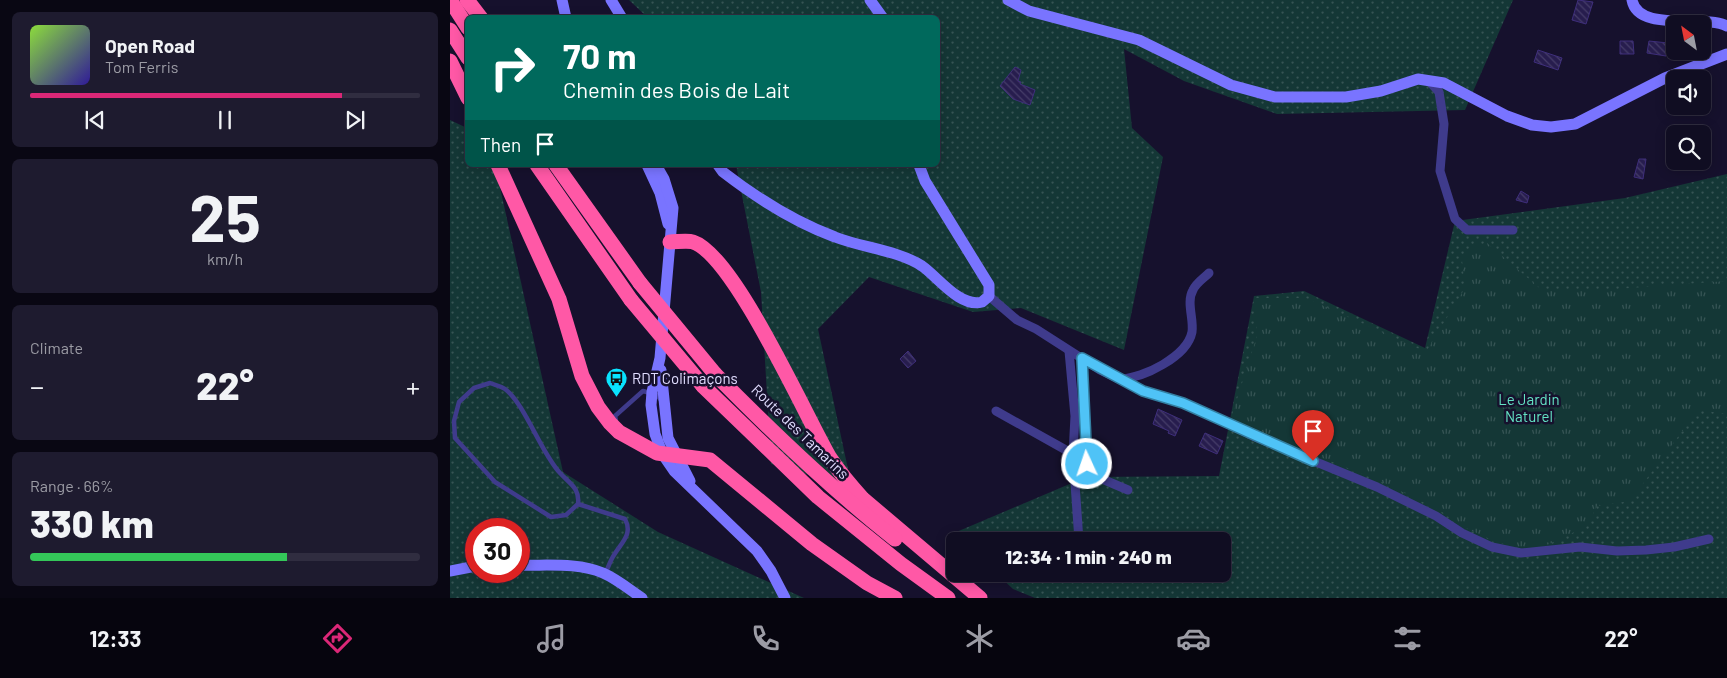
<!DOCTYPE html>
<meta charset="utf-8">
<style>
:root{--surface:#100d22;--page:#1e1b2f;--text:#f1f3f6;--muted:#9c9ca5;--line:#302d40;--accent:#db2777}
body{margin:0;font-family:Barlow,sans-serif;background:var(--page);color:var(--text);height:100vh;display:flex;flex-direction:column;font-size:19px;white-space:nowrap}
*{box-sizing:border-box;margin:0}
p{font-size:16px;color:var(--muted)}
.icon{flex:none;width:28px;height:28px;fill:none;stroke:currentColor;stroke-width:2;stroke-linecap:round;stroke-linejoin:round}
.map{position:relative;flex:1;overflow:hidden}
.sheet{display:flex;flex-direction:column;gap:12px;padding:12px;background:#090713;width:450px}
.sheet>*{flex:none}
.guide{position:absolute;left:15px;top:15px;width:475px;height:152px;border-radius:8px;box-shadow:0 2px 12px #0003,0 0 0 1px var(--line);background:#00695c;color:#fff;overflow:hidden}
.needle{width:32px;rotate:328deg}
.tools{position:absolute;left:1216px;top:15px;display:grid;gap:10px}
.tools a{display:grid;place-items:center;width:45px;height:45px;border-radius:8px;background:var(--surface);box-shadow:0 2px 12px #0003,0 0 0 1px var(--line);font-size:25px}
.speed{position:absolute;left:15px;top:518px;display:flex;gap:10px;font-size:25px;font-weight:700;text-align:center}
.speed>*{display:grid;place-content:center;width:65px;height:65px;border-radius:50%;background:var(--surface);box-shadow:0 2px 12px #0003,0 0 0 1px var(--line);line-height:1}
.speed .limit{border:8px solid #d22;background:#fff;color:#111}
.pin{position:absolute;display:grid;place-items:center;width:42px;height:42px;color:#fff;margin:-51px -21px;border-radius:50% 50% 50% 0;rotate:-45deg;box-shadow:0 0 5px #0007}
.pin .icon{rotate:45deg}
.me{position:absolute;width:55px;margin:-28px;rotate:357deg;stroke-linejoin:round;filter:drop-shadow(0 0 4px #0008)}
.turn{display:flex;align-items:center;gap:18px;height:105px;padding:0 15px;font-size:22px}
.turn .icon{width:65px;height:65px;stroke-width:2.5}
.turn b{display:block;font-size:35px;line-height:42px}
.then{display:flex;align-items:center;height:48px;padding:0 15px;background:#0003;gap:10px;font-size:19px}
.big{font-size:38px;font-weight:800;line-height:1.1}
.sheet .card{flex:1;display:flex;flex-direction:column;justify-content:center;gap:8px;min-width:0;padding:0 18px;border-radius:8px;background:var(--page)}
.sheet .dial{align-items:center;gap:0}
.dial b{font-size:65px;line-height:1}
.song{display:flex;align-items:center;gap:15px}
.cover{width:60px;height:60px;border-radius:8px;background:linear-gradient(135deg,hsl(90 70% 55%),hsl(250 70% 35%))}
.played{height:5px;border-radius:2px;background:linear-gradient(90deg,var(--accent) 80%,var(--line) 80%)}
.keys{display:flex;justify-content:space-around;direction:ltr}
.heat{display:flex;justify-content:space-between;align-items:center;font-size:28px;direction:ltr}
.charge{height:8px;border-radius:4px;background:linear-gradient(90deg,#34c759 66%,var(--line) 0)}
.trip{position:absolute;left:496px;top:532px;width:285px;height:50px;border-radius:8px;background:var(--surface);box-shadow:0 2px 12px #0003,0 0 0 1px var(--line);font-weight:800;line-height:50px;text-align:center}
.tab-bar{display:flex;height:80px;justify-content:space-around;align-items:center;background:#06050e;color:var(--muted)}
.tab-bar .icon{width:35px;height:35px}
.tab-bar .selected{color:var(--accent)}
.tab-bar b{font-size:22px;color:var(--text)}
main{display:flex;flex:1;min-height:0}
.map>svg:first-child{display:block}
.grass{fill:url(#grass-dots);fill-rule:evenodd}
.park{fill:url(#park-tufts)}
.building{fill:url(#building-back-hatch);stroke:#3e2e7b}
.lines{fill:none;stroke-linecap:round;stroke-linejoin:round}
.lane{stroke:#3f3b8c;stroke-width:4.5}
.street{stroke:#3f3b8c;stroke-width:9}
.secondary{stroke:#7974ff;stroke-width:11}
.highway{stroke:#ff58a6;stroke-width:15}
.highway-bridge{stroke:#ff58a6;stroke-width:15}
.route-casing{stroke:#337fa1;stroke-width:12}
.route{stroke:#4fc3f7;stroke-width:9}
.labels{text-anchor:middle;stroke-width:5;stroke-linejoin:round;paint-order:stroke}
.poi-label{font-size:15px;fill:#e1ddff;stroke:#16112d;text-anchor:start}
.park-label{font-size:15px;fill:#64e4c5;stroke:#16112d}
.street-label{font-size:15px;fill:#e1ddff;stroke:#16112d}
</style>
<main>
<section class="sheet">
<div class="card">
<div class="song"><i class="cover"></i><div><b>Open Road</b><p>Tom Ferris</p></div></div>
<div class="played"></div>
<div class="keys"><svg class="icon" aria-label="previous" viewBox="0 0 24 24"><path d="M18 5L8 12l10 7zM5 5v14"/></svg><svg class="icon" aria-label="pause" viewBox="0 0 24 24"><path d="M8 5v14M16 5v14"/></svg><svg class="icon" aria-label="next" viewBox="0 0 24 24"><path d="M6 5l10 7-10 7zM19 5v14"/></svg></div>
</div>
<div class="card dial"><b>25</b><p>km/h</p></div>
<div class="card"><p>Climate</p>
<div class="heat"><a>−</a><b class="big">22°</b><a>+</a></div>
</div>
<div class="card"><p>Range · 66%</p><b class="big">330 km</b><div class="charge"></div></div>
</section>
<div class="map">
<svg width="1277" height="598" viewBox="0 0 1277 598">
<defs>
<pattern id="grass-dots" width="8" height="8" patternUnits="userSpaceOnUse" patternTransform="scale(1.25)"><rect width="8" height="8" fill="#143736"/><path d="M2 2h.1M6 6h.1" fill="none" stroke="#365454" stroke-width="1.8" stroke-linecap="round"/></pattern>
<pattern id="park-tufts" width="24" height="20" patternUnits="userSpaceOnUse" patternTransform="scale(1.25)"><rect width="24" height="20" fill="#143736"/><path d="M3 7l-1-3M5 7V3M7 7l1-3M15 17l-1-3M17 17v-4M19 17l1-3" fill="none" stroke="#365454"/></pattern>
<pattern id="building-back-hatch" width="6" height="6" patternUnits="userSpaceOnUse" patternTransform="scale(1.25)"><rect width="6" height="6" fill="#271d4e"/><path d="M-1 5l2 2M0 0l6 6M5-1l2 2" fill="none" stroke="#463d69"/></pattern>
</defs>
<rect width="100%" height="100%" fill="#16112d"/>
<g class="grass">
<polygon points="179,0 1063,0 1015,110 827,114 734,81 674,49 682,128 713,157 674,350 571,308 523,312 419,277 368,329 401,483 411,490 321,464 311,292 286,165 488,165 488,18 197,17"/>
<path d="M 0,120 L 17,128 L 18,165 L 45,165 L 113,472 L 208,532 L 354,598 L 0,598 ZM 26,529 L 69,529 L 69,571 L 26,571 Z"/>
<polygon points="1277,174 1277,598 585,598 563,589 547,574 772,574 772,541 513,541 504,533 636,477 769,476 804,296 854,291 975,348 1005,221 1175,198"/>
</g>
<polygon class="park" points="1037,243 1093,291 1139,291 1277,281 1277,414 1248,410 1180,501 1147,506 1137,526 1082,552 1044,541 1016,528 989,510 930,481 780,421 807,336 805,298 856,298 976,352 1015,288 1012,260 1027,245"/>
<g class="building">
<polygon points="1128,0 1143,2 1136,24 1122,20"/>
<polygon points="1170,41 1183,41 1184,54 1170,54"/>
<polygon points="1199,41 1218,43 1216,56 1197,53"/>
<polygon points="1088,50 1112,58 1108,70 1084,62"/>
<polygon points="565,67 571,70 568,81 571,82 570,84 585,90 580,105 563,99 550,86"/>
<polygon points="1189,159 1196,159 1193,179 1184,177"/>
<polygon points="1071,191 1079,196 1077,203 1066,200"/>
<polygon points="458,351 466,361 458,368 450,359"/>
<polygon points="708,409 732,420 725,436 718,433 719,431 703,424"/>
<polygon points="755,433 773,441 767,454 749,446"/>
</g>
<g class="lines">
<g class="lane">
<path d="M 40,383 C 45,385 51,386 55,389 C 75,404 91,453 110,473 C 120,484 130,488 128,504 L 116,515 L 101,517 L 45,482 L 5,438 L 4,421 L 9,402 L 24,388 Z"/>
<polyline points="166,421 165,416 193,391 207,395 211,400"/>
<path d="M 128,504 L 175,519 C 183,534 172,542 164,555 C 160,561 158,568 155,574"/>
</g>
<g class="street">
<polyline points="979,81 989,92 994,124 990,171 1005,219 1017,230 1063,230"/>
<polyline points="539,296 567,320 586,329 650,370 693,391 733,403 803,436 927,487 986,516 1012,533 1042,547 1071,553 1130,547 1167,551 1196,550 1224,547 1259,539"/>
<polyline points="619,351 625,416 623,454 629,541"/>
<polyline points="632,359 638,469 645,476 678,490"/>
<path d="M 671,379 C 693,378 737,357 742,332 C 744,319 736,302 743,290 C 746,283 754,278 759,273"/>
<polyline points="546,411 623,454"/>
<polyline points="571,539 575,541"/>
</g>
<g class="secondary">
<polyline points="112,0 116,18"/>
<polyline points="161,0 172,18"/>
<polyline points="420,0 433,18"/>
<polyline points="558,0 579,11 689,40 781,85 825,97 896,97 931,91 968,79 994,83 1057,116 1082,125 1101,127 1125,124 1215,78 1277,54"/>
<path d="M 1182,0 C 1188,33 1254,14 1277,26"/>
<polyline points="197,165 210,193 218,224"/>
<polyline points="206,165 214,179 223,208 210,358 202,392 201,405 205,434 213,455 224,471 307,551 321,571 335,598"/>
<path d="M 268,165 L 273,172 C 308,199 344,222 385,237 C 413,248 447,250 472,266 C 488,277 510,308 532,302 L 539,296 L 539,285 L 475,181 L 469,165"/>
<polyline points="211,370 218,438 240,481"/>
<path d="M 69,565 C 96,566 127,562 153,573 C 167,579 180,590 192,598"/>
<polyline points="0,571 26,566"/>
</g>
<g class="highway">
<polyline points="0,0 18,28"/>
<polyline points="17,0 31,18"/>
<polyline points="0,30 18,58"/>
<polyline points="0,61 18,98"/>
<polyline points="48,165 109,299 132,376 148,407 160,423 169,432 207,453 260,460 362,544 417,583 445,598"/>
<polyline points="87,165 181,300"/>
<polyline points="106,165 190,283"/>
<path d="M 220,242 C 227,242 237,240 243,242 C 284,255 355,415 380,458 C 390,473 401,486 413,499 L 530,598"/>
<path d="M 265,374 C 322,432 380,488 445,539"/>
<polyline points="253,386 368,497 451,564 498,598"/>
</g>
<g class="highway-bridge">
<polyline points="190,283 265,374"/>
<polyline points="181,300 253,386"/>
</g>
</g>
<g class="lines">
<defs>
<polyline id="route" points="637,464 632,358 693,391 733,403 863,461"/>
</defs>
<use href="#route" class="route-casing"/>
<use href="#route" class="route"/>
</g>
<defs>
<symbol id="bus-pin" viewBox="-11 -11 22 30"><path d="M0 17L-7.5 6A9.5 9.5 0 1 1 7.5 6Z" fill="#09e3ff" stroke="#16112d"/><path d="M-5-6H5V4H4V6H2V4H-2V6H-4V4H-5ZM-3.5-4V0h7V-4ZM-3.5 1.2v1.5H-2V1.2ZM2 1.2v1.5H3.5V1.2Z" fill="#111"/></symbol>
</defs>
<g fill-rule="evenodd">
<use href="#bus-pin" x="154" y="366" width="25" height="34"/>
</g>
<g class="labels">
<g class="poi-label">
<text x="182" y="384">RDT Colimaçons</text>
</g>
<g class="park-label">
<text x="1079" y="405">Le Jardin<tspan x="1079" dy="17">Naturel</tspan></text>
</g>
<g class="street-label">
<text transform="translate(350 432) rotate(44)" y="5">Route des Tamarins</text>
</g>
</g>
</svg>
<div class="tools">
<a><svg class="needle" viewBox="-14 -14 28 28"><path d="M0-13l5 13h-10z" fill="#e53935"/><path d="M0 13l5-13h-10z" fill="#9c9ca5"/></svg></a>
<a><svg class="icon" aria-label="sound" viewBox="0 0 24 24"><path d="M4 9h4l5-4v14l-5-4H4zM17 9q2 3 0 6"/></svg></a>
<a><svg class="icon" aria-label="search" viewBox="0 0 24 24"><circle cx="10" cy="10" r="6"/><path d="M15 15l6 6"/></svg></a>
</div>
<div class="speed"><div class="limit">30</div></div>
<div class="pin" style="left:863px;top:461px;background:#d93025"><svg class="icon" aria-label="arrive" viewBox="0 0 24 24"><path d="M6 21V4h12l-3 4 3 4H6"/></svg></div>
<svg class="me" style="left:637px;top:464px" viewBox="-20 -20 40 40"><circle r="17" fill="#4fc3f7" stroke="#fff" stroke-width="3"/><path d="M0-11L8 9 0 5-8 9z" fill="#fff"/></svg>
<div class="trip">12:34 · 1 min · 240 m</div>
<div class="guide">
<div class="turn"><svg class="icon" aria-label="right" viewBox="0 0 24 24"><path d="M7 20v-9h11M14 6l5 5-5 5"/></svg><div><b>70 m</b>Chemin des Bois de Lait</div></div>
<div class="then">Then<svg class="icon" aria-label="arrive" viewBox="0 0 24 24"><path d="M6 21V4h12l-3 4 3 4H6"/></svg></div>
</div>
</div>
</main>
<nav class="tab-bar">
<b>12:33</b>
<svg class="icon selected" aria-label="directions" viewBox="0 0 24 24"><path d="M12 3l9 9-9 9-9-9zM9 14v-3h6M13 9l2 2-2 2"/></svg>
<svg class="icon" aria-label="music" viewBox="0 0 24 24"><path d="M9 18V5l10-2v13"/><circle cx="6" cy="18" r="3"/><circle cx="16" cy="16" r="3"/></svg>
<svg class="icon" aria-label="phone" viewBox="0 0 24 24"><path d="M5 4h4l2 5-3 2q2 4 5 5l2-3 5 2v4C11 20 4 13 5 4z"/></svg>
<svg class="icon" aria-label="climate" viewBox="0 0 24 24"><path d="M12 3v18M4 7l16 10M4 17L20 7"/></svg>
<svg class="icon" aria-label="car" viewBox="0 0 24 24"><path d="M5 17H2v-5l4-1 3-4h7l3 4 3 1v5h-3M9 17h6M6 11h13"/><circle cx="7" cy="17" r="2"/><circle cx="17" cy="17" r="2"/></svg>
<svg class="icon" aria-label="filters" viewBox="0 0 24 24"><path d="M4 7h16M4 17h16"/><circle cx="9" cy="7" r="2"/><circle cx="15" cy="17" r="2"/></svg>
<b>22°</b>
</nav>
